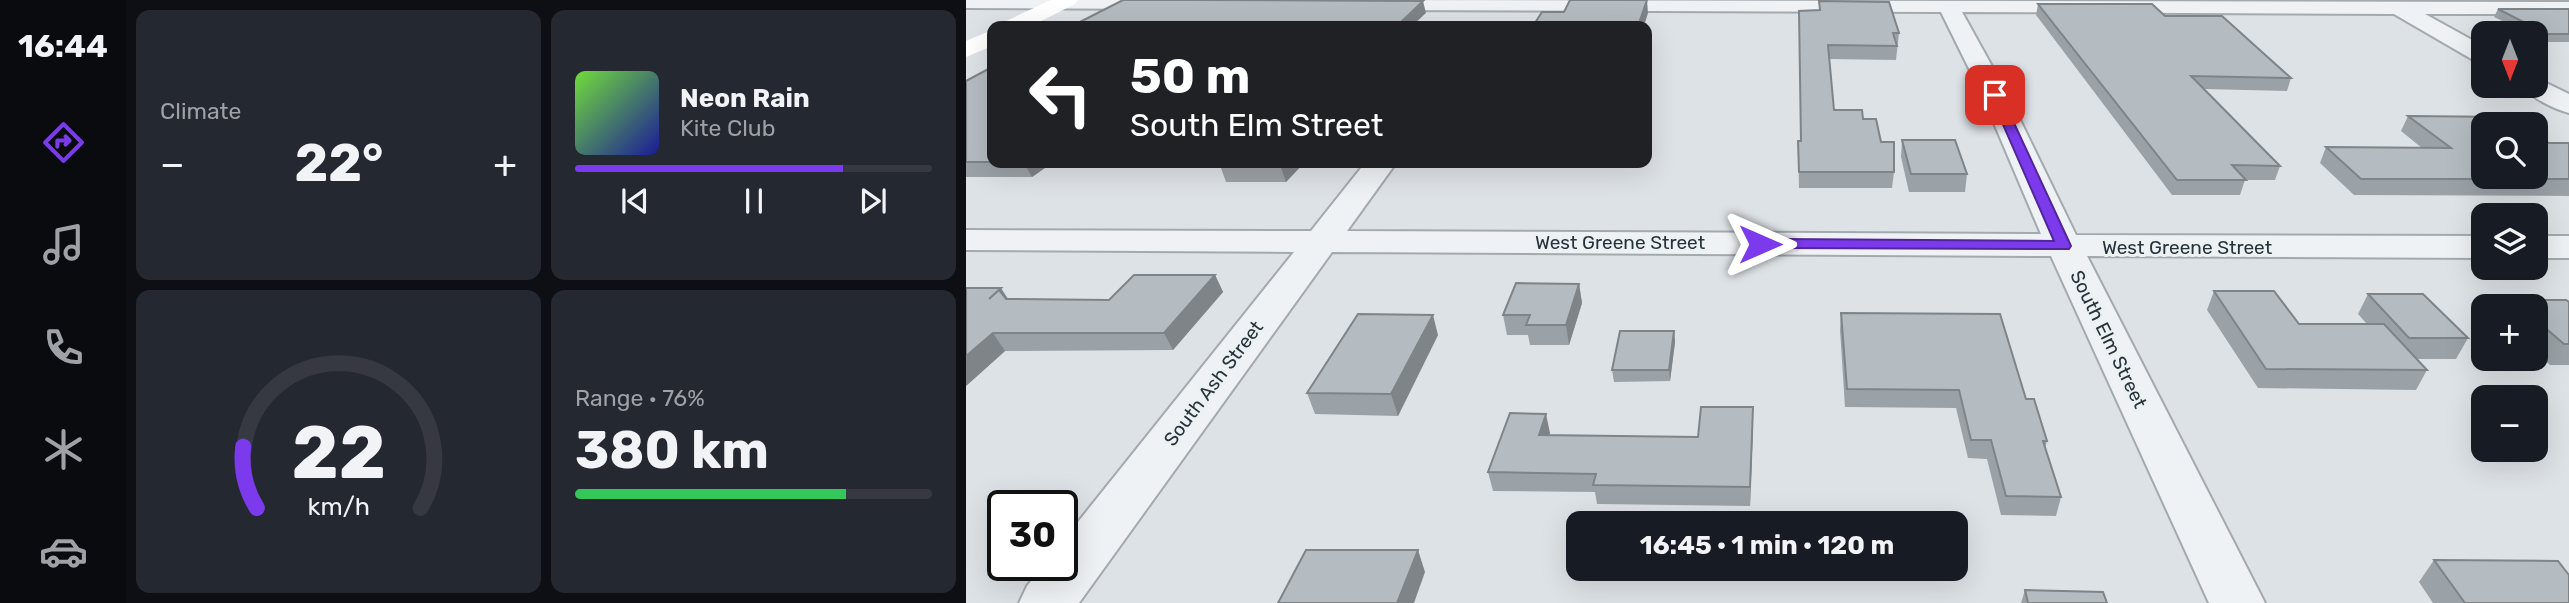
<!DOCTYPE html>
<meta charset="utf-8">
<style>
:root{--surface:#171b24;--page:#242831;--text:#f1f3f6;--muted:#9ea1a6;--line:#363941;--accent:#7c3aed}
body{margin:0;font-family:Rubik,sans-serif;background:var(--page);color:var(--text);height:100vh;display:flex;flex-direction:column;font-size:26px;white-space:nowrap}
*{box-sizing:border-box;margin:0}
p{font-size:23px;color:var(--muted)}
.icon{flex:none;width:38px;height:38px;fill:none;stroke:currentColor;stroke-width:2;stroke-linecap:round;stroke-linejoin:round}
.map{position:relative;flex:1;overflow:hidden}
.details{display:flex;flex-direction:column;gap:10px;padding:10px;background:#0d0f14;width:840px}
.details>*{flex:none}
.banner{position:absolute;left:21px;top:21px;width:665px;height:147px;border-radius:14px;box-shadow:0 7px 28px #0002;background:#202124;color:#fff;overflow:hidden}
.needle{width:46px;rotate:180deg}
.tools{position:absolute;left:1505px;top:21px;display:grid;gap:14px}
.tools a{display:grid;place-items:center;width:77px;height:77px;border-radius:14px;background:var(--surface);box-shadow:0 7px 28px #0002;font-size:35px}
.speed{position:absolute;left:21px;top:490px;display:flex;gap:14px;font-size:35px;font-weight:700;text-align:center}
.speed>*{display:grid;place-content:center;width:91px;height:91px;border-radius:50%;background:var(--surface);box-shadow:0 7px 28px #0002;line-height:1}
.speed .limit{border:4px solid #111;border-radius:10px;background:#fff;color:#111}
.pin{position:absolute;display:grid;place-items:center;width:60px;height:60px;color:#fff;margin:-30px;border-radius:14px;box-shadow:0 4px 10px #0006}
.me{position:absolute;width:77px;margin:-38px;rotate:90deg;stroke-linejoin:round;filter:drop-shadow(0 0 5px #0008)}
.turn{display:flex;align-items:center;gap:24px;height:147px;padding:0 28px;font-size:32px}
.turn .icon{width:91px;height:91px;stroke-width:2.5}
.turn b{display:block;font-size:49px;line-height:60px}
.big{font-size:52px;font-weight:700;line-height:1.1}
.details .widget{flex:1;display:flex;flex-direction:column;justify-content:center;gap:10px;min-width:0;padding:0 24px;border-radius:14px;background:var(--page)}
.details .dial{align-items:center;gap:0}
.dial svg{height:182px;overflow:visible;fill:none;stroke:var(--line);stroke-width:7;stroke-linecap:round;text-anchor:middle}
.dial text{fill:var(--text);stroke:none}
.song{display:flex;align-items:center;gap:21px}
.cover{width:84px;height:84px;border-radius:10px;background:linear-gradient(135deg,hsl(100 70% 55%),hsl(240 70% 35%))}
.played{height:7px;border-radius:4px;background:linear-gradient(90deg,var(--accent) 75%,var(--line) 75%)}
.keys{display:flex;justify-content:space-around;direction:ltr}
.heat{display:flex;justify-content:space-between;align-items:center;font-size:38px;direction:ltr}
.charge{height:10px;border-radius:5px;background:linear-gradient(90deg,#34c759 76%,var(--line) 0)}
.details .tiles{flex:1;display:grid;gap:10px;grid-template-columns:repeat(2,1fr)}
.trip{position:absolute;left:600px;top:511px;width:402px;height:70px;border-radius:14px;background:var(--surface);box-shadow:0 7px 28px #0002;font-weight:700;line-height:70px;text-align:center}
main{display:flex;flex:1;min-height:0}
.dock{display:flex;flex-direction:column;width:126px;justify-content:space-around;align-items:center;background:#090b0e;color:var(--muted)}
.dock .icon{width:49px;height:49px}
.dock .current{color:var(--accent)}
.dock b{font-size:32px;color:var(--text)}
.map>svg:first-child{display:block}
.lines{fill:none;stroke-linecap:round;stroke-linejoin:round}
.street-casing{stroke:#a3aaaf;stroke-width:4}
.street{fill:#eff2f4;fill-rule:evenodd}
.secondary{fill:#fff;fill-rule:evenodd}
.wall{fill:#9ba2a7}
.shaded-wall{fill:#7e8488}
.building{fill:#b4bcc2;stroke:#7e8488;stroke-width:2}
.route{fill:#7c3aed;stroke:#51269a;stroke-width:2}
.labels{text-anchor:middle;stroke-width:6;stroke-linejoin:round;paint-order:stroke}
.street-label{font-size:19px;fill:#27333b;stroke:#ecf1f4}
</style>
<main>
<nav class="dock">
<b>16:44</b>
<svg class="icon current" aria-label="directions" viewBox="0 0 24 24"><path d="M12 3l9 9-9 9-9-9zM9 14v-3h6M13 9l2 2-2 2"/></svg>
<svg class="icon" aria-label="music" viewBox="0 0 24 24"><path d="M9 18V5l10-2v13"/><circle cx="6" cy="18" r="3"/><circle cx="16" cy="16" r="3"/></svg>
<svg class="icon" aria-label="phone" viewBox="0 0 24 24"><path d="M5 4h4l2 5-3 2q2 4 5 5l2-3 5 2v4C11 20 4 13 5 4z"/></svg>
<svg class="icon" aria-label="climate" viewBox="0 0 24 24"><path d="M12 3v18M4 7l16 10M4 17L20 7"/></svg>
<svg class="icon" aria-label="car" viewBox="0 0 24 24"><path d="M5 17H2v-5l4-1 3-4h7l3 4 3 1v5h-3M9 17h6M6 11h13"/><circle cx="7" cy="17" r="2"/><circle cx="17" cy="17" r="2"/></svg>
</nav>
<section class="details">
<div class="tiles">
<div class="widget"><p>Climate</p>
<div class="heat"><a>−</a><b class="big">22°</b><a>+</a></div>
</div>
<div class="widget">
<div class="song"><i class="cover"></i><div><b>Neon Rain</b><p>Kite Club</p></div></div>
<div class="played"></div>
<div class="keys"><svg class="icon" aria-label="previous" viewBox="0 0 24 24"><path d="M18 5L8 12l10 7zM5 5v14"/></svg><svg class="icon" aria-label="pause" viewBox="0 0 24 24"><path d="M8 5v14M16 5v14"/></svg><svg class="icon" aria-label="next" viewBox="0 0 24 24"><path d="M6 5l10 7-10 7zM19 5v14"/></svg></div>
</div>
<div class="widget dial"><svg viewBox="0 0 100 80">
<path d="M14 69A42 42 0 1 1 86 69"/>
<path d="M14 69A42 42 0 0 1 8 42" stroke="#7c3aed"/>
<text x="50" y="56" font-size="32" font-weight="700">22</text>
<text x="50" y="72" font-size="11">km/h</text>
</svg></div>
<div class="widget"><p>Range · 76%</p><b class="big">380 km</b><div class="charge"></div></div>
</div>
</section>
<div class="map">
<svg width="1603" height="603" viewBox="0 0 1603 603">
<rect width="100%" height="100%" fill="#dde2e6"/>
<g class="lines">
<defs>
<g id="street">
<polygon points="0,0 212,0 214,3 211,7 204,9 0,8"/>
<polygon points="397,0 1603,2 1603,14 1459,14 1517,46 1517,63 1509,61 1428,14 996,12 1042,95 1110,235 1517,236 1517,258 1121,256 1299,603 1243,603 1085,256 366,252 113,603 53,603 61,586 78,565 96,565 96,542 328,252 0,250 0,230 345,231 399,163 430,163 381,231 1075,234 1016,95 975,12 405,10 398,8 395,4"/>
<path d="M 1570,78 L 1603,94 L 1603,113 C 1588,109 1565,98 1557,86 L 1570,86 Z"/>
<rect x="1570" y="236" width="33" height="22"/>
</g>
</defs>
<use href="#street" class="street-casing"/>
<use href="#street" class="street"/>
<g class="secondary">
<polygon points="85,0 112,0 109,4 65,26 37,26 40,21"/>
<polygon points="26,30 26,46 0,57 0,41"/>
</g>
</g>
<g class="wall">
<polygon points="853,1 933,33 930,60 863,59 868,110 897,119 915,142 928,172 926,188 833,188 832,141 835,141 833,24 853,10"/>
<polygon points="1072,4 1325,78 1321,91 1238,89 1314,166 1309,180 1279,180 1274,195 1206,195 1070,15"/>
<polygon points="1532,9 1603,9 1603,42 1577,42 1570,38 1570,33 1561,33 1528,17"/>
<polygon points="26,67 26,163 86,163 66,177 0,177 0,81"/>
<polygon points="1442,116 1583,143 1603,143 1603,196 1388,195 1354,163 1360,147 1456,148 1435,131"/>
<polygon points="936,140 1001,174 999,192 943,192 935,157"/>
<polygon points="246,163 338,163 320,182 260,182 255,168 248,168"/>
<polygon points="249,275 257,292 207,350 39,351 0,386 42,299 143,300"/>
<polygon points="613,284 616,303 603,345 564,345 562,335 541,335 537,315"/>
<polygon points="1248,291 1333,324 1401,324 1392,314 1402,294 1502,338 1490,359 1451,359 1461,370 1450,390 1292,388 1241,310"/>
<polygon points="1547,300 1603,302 1603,365 1584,365 1570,352 1570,306 1543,306"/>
<polygon points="875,313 1060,399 1081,441 1079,448 1095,497 1090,516 1035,515 1021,459 1002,458 990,408 879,407 874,330"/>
<polygon points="708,331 709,342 704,381 648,382 646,370"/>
<polygon points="472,335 432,416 349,414 341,393"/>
<polygon points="787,426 784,506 631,504 629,492 527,491 522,472 584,433 583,435 732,437"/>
<polygon points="1468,560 1603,603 1467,603 1453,582"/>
<polygon points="1059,590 1141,603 1055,603"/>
</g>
<g class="shaded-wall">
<polygon points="681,0 682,13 678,26 672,26"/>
<polygon points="457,1 460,13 446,26 431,26"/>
<polygon points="58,163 86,163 66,177"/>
<polygon points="316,163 338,163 320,182 314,165"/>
<polygon points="249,275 257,292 207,350 198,333"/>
<polygon points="613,284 616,303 603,345 600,325"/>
<polygon points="35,288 46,305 23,299"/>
<polygon points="467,315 472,335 432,416 425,394"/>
<polygon points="708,331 709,342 704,381 703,370"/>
<polygon points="27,333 39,351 0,386 0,356"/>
<polygon points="787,407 787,426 784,506 784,487"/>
<polygon points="580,414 584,433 577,454 573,435"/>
<polygon points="452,550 459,572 448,603 431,603"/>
</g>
<g class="building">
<polygon points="157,0 219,0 457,1 431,26 106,26"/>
<polygon points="604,0 681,0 672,26 567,26 576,12 598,12"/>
<polygon points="853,1 923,2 933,33 927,33 931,46 862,45 868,110 896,110 897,119 910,119 915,142 928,142 928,172 833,172 832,141 835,141 833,11 854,10"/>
<polygon points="1072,4 1186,4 1199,16 1256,16 1325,78 1225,76 1314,166 1266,165 1280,180 1211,180"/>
<polygon points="1532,9 1603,9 1603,34 1581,34"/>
<polygon points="26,67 26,162 0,162 0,81"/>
<polygon points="1442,116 1542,117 1554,124 1517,124 1517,177 1570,177 1570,135 1583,143 1603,143 1603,179 1395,179 1360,147 1485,148"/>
<polygon points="936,140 989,140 1001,174 945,174"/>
<polygon points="255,163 316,163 314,165 253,165"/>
<polygon points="168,275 249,275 198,333 27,333 0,356 0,288 35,288 23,299 33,290 40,299 143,300"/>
<polygon points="550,283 613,284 600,325 560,325 564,315 537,315"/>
<polygon points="1248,291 1308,291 1333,324 1418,324 1461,370 1300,369"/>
<polygon points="1402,294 1457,294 1502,338 1443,338"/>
<polygon points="1547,300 1600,300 1603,302 1603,344 1598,344 1570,320 1570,306 1554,306"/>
<polygon points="875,313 1034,314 1060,399 1068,399 1081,441 1077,441 1095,497 1040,496 1025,440 1005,440 993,390 881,389"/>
<polygon points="392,314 467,315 425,394 341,393"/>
<polygon points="654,331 708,331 703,370 646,370"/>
<polygon points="735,407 787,407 784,487 627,485 630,474 522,472 544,413 580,414 573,435 732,437"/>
<polygon points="340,550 452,550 431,603 312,603"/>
<polygon points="1468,560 1592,561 1603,575 1603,603 1499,603"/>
<polygon points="1059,590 1137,592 1141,603 1062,603"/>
</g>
<polygon class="route" points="1029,92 1035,95 1105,246 1103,249 794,248 787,244 794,239 1088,241 1024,95"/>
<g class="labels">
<g class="street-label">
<text x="654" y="249">West Greene Street</text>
<text x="1221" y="254">West Greene Street</text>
<text transform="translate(1143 339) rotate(64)" y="7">South Elm Street</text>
<text transform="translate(247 383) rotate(-53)" y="7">South Ash Street</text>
</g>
</g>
</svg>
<div class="tools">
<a><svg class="needle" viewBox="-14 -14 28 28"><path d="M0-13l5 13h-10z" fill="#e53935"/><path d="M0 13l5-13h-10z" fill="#9ea1a6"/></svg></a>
<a><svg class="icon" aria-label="search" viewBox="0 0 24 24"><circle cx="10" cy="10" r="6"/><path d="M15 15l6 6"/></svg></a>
<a><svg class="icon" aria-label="layers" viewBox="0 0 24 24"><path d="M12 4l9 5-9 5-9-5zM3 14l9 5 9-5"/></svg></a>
<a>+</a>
<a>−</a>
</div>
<div class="speed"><div class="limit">30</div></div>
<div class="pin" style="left:1029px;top:95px;background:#d93025"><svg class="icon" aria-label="arrive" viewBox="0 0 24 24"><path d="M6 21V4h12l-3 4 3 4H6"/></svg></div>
<svg class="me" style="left:794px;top:244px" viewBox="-20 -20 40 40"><path d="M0-17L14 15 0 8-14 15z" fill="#7c3aed" stroke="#fff" stroke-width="4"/></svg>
<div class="trip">16:45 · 1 min · 120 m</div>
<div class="banner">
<div class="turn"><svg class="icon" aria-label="left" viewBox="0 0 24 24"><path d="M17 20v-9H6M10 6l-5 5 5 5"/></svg><div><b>50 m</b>South Elm Street</div></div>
</div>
</div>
</main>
